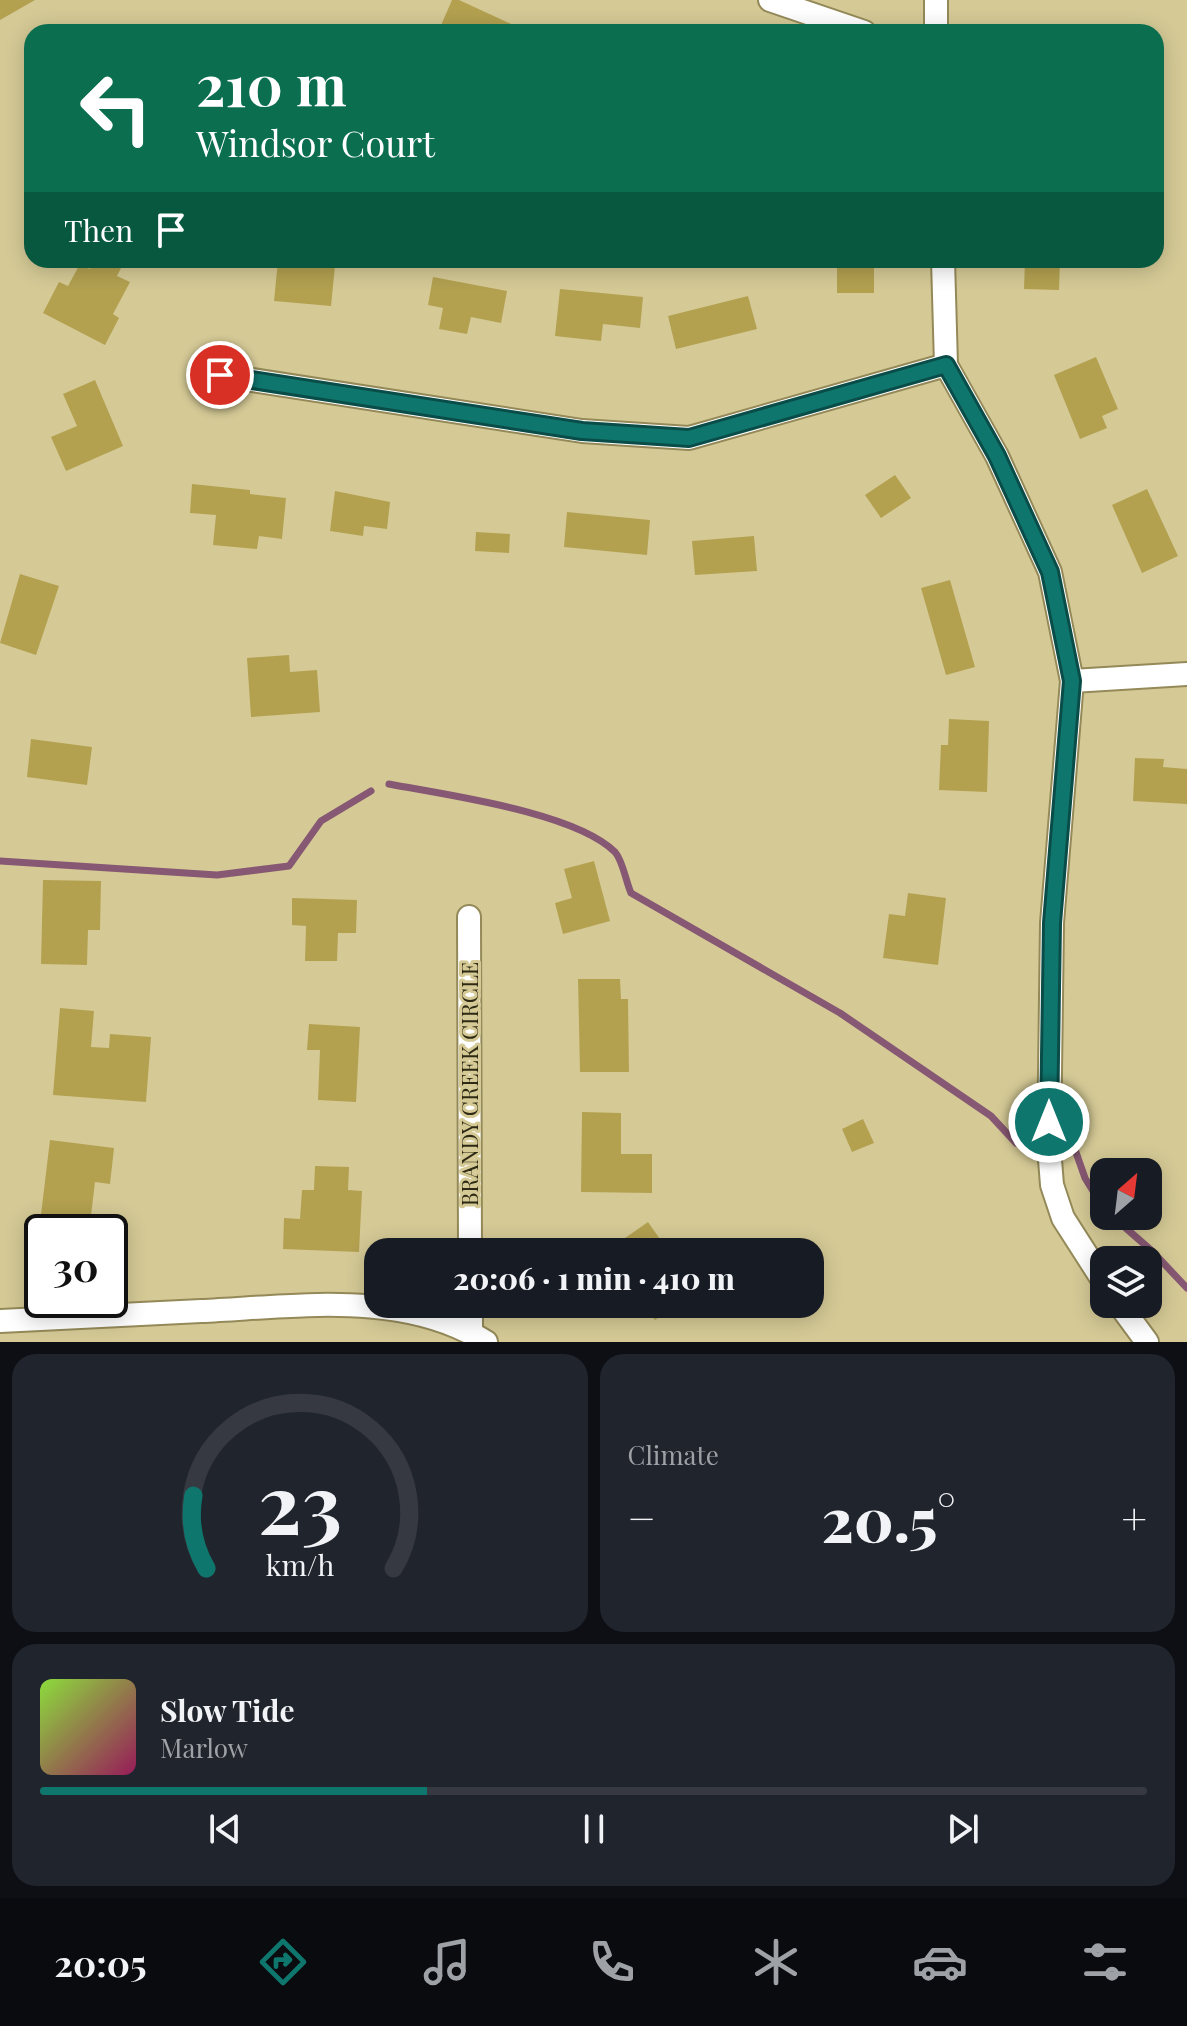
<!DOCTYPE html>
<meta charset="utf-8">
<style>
:root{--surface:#171b24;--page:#20242c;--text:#f1f3f6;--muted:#9ea1a6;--line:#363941;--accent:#0f766e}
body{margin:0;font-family:"Playfair Display",serif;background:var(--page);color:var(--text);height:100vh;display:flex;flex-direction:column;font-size:30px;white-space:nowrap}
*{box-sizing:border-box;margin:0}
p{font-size:26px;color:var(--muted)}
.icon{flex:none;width:44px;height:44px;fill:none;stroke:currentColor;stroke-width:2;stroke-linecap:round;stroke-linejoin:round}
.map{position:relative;height:1342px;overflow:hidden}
.panel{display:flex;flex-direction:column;gap:12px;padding:12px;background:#0d0f14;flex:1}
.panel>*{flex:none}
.top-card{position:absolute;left:24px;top:24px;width:1140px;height:244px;border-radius:24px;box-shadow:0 4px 20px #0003;background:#0b6e4f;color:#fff;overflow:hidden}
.needle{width:52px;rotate:28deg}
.tools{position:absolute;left:1090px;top:1158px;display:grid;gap:16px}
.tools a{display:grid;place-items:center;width:72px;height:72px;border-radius:16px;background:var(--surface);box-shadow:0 4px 20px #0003;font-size:40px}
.speed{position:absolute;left:24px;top:1214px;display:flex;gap:16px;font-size:40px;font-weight:700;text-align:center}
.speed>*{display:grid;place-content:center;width:104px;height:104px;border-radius:50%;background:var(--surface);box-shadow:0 4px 20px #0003;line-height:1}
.speed .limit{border:4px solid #111;border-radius:12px;background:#fff;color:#111}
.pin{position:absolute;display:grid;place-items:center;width:68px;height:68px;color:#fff;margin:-34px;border:4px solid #fff;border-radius:50%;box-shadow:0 2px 8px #0007}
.me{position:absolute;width:88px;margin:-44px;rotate:0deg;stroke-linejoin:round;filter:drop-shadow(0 0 6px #0008)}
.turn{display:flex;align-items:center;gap:28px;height:168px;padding:0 40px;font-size:36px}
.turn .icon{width:104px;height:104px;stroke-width:2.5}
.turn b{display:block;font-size:56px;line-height:68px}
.then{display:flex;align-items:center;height:76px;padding:0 40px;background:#0003;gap:16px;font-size:30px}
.big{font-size:60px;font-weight:800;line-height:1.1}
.panel .tile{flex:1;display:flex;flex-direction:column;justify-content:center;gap:12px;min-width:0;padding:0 28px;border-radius:24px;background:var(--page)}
.panel .dial{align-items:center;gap:0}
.dial svg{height:208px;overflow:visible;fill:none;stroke:var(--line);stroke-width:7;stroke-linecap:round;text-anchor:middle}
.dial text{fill:var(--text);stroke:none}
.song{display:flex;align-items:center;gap:24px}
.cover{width:96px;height:96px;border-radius:12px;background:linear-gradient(135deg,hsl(90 70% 55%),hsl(330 70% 35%))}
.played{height:8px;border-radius:4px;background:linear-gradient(90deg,var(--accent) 35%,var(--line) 35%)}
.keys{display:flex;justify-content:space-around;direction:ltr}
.heat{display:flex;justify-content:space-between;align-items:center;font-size:44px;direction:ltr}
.panel .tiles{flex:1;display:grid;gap:12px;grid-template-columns:1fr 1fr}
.tile:last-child{grid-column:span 2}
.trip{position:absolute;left:364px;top:1238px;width:460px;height:80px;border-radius:24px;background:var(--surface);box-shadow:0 4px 20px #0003;font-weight:800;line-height:80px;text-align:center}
.dock{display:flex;height:128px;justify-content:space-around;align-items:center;background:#090b0e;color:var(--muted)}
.dock .icon{width:56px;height:56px}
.dock .on{color:var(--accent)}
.dock b{font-size:36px;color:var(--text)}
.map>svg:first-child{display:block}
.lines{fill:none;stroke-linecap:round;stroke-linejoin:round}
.stream{stroke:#875873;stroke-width:7}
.building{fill:#b3a150}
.street-casing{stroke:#948958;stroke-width:26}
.street{stroke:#fff;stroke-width:22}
.route-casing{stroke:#0a4d48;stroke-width:20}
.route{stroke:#0f766e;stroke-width:14}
.labels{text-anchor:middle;stroke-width:6;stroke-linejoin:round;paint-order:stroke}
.street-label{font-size:22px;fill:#2d2914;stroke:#d5ca96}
</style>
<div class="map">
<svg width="1187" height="1342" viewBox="0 0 1187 1342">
<rect width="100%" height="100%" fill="#d5ca96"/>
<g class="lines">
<g class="stream">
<path d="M 389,784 C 446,795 575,812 615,852 C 623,861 626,882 631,893 L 840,1013 L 991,1116 L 1016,1143"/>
<polyline points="0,861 217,875 289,866 321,821 371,791"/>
<polyline points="1072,1141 1085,1178 1104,1209"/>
<polyline points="1112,1216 1152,1251 1187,1288"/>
</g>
</g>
<g class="building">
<polygon points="0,0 35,0 0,20"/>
<polygon points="452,0 459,0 520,28 519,32 438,32"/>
<polygon points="94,260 125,260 117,276 130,282 113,314 119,318 105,345 43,313 59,282 68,286 80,264 90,269"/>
<rect x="837" y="260" width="37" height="33"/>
<polygon points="1025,260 1060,260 1059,290 1024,289"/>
<polygon points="278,261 335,266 331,306 274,301"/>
<polygon points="433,277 507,291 501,323 471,317 467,334 439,329 443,308 428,305"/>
<polygon points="560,289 643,297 640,328 603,324 601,341 555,336"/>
<polygon points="748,296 757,329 676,349 668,316"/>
<polygon points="1096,357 1118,409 1102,416 1107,428 1080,439 1054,375"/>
<polygon points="95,380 123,446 66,471 51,437 77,426 63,394"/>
<polygon points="895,475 911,498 881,518 865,495"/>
<polygon points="192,484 250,490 250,494 286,498 282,539 259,536 257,549 213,545 216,515 190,513"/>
<polygon points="1147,489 1178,556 1142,573 1112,505"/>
<polygon points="335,491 390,502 387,529 364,526 363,536 330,531"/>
<polygon points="567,512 650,520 647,555 564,547"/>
<polygon points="476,532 510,534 509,553 475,551"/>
<polygon points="754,536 757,571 695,575 692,541"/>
<polygon points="20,574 59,586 36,655 0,643"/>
<polygon points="950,580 975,667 946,675 921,588"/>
<polygon points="289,655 290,672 317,670 320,712 251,717 247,658"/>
<polygon points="949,719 989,721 987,792 939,790 941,745 948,745"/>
<polygon points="31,739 92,747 87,785 27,777"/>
<polygon points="1135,758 1164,759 1163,767 1187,769 1187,804 1133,801"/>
<polygon points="594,861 610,921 563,934 555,903 572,898 564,869"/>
<polygon points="43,880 101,881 100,930 88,930 87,965 41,964"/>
<polygon points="908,893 946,898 938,965 883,958 889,914 905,916"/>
<polygon points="292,898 357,900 356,933 338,933 337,961 305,961 306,926 292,925"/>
<polygon points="578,979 620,979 621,999 628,999 629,1072 580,1072"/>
<polygon points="60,1008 94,1011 91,1047 109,1048 110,1034 151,1037 146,1102 53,1095"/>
<polygon points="309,1024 360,1027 356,1102 318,1100 320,1050 307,1050"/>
<polygon points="582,1112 621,1113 621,1154 652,1154 652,1193 581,1192"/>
<polygon points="863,1119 874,1143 852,1152 842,1129"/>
<polygon points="50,1140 114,1148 110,1184 95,1182 89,1232 39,1231"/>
<polygon points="315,1166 349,1167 348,1190 362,1191 359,1252 283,1249 284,1218 300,1219 302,1190 314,1190"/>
<polygon points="648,1222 669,1252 605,1252"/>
<polygon points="644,1304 679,1304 655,1320"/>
</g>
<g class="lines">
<defs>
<g id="street">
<polyline points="770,0 864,32"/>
<polyline points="936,0 936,32"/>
<polyline points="943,260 946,365 997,456 1050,572 1072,681 1052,923 1049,1147 1052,1185 1063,1218 1104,1282"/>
<polyline points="220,375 582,431 689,438 946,365"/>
<polyline points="1072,681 1187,674"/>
<polyline points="469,917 470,1252"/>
<polyline points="471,1304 471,1332"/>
<polyline points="1119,1304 1147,1342"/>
<path d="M 0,1321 C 67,1318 134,1314 201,1311 C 293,1307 404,1289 486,1342"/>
</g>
</defs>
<use href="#street" class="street-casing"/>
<use href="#street" class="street"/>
</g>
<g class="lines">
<defs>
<polyline id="route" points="220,375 582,431 689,438 946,365 997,456 1050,572 1072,681 1052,923 1049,1122"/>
</defs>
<use href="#route" class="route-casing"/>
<use href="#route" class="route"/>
</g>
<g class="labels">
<g class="street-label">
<text transform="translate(470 1084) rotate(-90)" y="8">BRANDY CREEK CIRCLE</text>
</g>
</g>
</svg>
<div class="tools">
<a><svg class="needle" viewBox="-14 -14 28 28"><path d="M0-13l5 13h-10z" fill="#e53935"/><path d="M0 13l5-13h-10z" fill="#9ea1a6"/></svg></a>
<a><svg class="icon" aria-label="layers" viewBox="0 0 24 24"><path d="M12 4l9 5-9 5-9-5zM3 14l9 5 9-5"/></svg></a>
</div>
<div class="speed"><div class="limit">30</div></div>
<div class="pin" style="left:220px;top:375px;background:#d93025"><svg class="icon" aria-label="arrive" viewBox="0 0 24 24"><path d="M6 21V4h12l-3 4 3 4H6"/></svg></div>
<svg class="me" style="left:1049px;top:1122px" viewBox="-20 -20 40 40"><circle r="17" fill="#0f766e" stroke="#fff" stroke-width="3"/><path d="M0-11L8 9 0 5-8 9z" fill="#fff"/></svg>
<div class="trip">20:06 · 1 min · 410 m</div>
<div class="top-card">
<div class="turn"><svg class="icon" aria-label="left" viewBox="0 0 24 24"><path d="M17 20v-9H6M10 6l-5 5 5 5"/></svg><div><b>210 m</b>Windsor Court</div></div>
<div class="then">Then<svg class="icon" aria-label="arrive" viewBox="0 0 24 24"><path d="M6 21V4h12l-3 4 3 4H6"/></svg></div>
</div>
</div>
<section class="panel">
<div class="tiles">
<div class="tile dial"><svg viewBox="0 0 100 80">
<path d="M14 69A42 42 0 1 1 86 69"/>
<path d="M14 69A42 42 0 0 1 9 41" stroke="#0f766e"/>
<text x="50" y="56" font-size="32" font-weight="700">23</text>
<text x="50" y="72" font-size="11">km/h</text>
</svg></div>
<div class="tile"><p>Climate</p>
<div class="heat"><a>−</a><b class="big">20.5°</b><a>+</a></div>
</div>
<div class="tile">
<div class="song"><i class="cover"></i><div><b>Slow Tide</b><p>Marlow</p></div></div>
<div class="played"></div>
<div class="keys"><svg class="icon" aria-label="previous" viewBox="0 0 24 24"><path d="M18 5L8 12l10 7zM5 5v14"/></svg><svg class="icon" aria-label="pause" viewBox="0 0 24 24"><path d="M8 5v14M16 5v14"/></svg><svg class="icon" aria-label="next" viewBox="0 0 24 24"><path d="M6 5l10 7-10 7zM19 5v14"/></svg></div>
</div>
</div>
</section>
<nav class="dock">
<b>20:05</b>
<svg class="icon on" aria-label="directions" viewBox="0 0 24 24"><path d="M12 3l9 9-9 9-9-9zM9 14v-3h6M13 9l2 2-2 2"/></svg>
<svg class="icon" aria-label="music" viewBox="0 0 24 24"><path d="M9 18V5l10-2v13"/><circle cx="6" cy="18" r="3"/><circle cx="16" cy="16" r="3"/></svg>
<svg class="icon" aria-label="phone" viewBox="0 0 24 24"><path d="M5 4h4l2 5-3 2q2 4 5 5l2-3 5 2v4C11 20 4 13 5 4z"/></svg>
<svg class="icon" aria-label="climate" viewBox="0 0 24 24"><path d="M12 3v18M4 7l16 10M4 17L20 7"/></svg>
<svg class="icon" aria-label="car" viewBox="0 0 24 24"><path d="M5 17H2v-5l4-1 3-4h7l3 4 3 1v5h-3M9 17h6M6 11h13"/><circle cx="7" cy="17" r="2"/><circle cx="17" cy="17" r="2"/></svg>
<svg class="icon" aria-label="filters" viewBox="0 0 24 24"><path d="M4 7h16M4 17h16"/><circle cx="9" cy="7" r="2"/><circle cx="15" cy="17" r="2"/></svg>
</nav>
